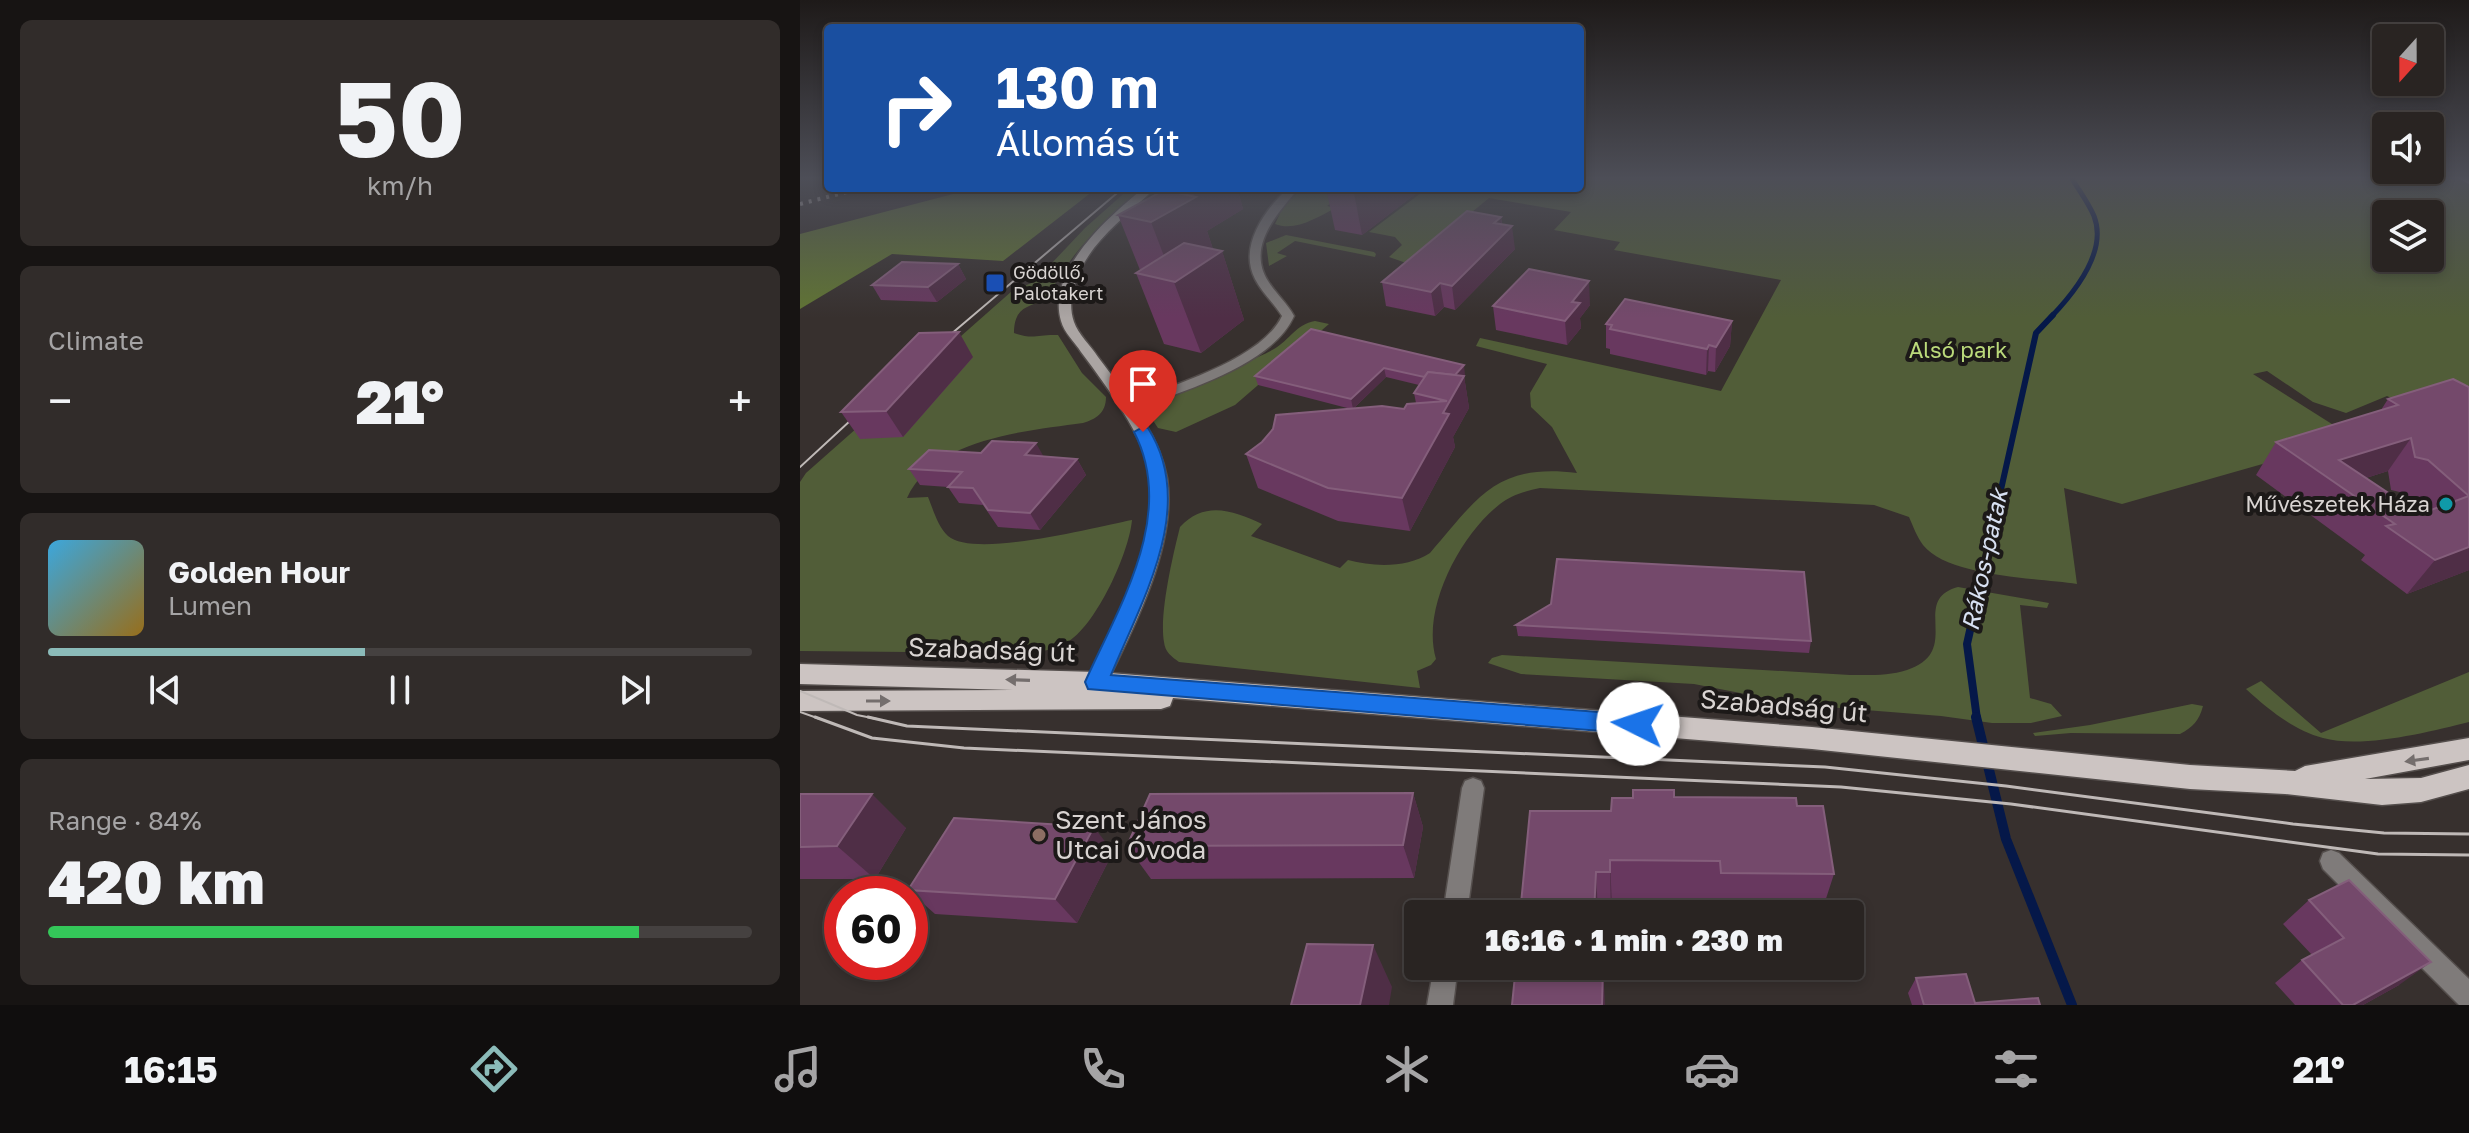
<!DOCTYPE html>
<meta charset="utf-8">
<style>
:root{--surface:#292422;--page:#312c2a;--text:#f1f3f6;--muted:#a5a4a5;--line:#454140;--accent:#8bbbb9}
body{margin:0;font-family:"Golos Text",sans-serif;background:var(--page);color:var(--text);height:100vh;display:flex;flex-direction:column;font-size:30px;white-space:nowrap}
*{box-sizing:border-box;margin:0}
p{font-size:26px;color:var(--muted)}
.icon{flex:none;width:44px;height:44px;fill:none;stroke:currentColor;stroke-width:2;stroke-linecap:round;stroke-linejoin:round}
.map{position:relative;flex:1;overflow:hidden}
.panel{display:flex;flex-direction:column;gap:20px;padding:20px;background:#171413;width:800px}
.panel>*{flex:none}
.guide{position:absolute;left:24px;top:24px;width:760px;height:168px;border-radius:8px;box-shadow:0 4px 12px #0003,0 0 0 2px var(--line);background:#1a4fa0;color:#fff;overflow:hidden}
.needle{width:52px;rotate:201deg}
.controls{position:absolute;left:1572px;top:24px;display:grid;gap:16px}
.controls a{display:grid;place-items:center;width:72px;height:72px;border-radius:8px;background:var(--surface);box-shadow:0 4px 12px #0003,0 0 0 2px var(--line);font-size:40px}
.speed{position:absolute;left:24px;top:876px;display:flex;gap:16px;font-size:40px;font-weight:700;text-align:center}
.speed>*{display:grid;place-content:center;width:104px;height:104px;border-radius:50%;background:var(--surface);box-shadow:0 4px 12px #0003,0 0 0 2px var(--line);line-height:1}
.speed .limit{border:12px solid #d22;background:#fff;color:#111}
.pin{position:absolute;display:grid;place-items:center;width:68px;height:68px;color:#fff;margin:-82px -34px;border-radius:50% 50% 50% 0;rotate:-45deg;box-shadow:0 0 8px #0007}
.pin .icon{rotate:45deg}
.me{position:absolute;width:88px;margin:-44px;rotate:274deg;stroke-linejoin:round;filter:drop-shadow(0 0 6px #0008)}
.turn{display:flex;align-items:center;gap:28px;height:168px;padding:0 40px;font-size:36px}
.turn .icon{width:104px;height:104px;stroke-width:2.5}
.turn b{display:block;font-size:56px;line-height:68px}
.big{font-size:60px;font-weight:800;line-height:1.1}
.panel .card{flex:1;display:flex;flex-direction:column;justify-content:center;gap:12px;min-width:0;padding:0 28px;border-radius:12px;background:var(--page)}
.panel .dial{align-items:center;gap:0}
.dial b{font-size:104px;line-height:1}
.song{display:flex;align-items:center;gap:24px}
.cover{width:96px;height:96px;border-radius:12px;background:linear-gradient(135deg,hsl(200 70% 55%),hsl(40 70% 35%))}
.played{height:8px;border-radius:4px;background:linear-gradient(90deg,var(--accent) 45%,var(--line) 45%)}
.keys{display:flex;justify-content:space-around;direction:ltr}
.heat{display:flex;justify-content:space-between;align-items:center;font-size:44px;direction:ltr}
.charge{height:12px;border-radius:6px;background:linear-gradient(90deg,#34c759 84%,var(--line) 0)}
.trip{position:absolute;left:604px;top:900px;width:460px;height:80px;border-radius:8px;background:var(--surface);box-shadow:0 4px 12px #0003,0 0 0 2px var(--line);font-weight:800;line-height:80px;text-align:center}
.menu{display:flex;height:128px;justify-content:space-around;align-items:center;background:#100e0e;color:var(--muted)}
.menu .icon{width:56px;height:56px}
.menu .selected{color:var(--accent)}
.menu b{font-size:36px;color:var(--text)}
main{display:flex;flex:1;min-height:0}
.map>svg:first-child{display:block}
.green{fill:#515d38;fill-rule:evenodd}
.forest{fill:#617533}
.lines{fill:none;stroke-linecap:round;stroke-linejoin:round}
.stream-far3{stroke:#051849;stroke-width:5}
.stream-far2{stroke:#051849;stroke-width:6}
.stream-far1{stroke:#051849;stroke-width:8}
.stream{stroke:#051849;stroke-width:10}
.street-casing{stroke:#544e4c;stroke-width:3}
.secondary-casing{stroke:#544e4c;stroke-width:3}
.primary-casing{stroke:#544e4c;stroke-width:3}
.street{fill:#7f7b7a;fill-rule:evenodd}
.secondary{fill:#aba5a3;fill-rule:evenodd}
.primary{fill:#ccc4c2;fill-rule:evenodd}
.tram-far1{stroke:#bfb9b7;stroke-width:2}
.tram{stroke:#bfb9b7;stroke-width:3}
.rail{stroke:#bfb9b7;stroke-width:4;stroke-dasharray:3 6;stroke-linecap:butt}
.wall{fill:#68385f;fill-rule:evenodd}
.shaded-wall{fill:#4f2e46}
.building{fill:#74496b;stroke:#845e7b;stroke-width:2;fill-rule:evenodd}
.oneway{fill:#746e6d}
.route{fill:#1a73e8;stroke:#114b97;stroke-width:2}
.transit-dot{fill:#1a4fb4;stroke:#1c1918;stroke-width:3}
.culture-dot{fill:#0f9aa8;stroke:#1c1918;stroke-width:3}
.education-dot{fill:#8d6e63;stroke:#1c1918;stroke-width:3}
.labels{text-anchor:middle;stroke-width:8;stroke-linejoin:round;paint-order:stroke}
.far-poi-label{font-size:18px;fill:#d9d4d2;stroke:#1c1918;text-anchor:start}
.park-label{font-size:22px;fill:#bbda7b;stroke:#1c1918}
.poi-label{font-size:22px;fill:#d9d4d2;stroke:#1c1918;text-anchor:end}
.water-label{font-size:24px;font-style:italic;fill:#d8e1f2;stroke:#1c1918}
.near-street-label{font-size:26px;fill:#d9d4d2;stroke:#1c1918}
.near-poi-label{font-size:26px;fill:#d9d4d2;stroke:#1c1918;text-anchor:start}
</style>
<main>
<section class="panel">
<div class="card dial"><b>50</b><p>km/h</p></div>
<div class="card"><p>Climate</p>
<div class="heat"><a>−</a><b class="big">21°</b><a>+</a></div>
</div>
<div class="card">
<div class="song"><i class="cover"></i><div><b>Golden Hour</b><p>Lumen</p></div></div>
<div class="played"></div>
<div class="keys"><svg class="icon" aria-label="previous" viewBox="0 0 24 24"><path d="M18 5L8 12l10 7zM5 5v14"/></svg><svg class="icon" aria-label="pause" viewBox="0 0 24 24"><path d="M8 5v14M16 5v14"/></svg><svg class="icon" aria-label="next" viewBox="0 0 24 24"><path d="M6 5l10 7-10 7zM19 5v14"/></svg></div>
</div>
<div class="card"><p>Range · 84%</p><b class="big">420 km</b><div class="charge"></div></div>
</section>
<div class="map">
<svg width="1669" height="1005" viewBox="0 0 1669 1005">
<rect width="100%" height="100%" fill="#37302e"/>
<g class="green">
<path d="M 780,177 L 1658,177 L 1669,182 L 1669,413 L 1616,410 L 1587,396 L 1546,413 L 1513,402 L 1467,371 L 1453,374 L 1554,438 L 1322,504 L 1264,488 L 1277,584 C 1238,578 1148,577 1123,545 C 1117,537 1113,526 1109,517 L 1074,505 L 740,488 C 726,491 711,495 700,504 C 660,535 621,609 636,659 L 631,665 L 617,671 L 620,688 L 379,662 C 372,657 365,652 364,642 C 359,614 373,555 380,527 C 405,500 434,511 462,524 L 451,536 L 540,568 L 548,560 C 574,567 607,568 630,553 C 678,497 697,463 777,473 L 752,427 L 731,407 L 730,393 L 747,364 L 676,346 L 680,338 L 921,391 L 981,280 L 814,250 L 820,242 L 754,230 L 771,212 L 689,198 L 609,264 L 589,257 L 602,245 L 595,237 L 569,232 L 625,190 L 613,188 L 780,188 ZM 1586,214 L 1630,214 L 1630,258 L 1586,258 Z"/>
<path d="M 330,188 L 343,188 C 305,219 267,255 247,300 C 226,306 214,309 214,333 C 234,340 238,334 258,335 L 282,373 L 306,397 C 306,413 296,419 283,423 C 226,431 134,438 107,498 L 128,497 C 133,509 138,527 148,536 C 175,559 295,527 332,520 C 329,553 297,623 269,641 C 257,650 242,651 227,653 L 0,651 L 0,482 L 6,473 L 212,291 L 234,282 L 285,228 Z"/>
<path d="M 502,188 L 552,188 L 527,206 L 536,208 C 517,217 496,232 475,224 L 483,207 Z"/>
<polygon points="486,235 574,252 576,254 575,257 495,241 477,253 487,256 469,266 466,243"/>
<path d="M 515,321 L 529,324 L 435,405 L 376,432 L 358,428 L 354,422 C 358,388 446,366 474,349 C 490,340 496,324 515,321 Z"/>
<path d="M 1158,587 L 1249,603 L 1247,608 L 1220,605 L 1230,698 L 1251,704 L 1262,716 L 1231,723 L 1192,723 L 1141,716 L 1002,705 L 894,684 L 721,674 L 688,663 L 692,658 L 702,655 L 1050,675 C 1069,675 1089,676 1107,670 C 1164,651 1109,600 1158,587 Z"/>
<path d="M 1669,672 L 1669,722 C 1629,732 1562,749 1523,738 C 1493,730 1468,709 1446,689 L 1461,681 L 1521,733 Z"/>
<path d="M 1392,704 L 1403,706 C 1399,721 1393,727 1380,734 L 1271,733 L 1235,736 L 1233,733 L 1290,725 Z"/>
</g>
<polygon class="forest" points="176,188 297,188 203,261 92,254 0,309 0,234"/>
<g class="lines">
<path class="stream-far3" d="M 1251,317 C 1274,293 1308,252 1294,216 C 1288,202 1278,189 1271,177"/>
<polyline class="stream-far2" points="1200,494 1236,333 1253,315"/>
<polyline class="stream-far1" points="1177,719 1167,644 1201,492"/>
<polyline class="stream" points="1176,717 1206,839 1272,1005"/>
<defs>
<g id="street">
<path d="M 488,188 L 499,188 C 478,213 446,246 468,281 C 476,294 487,303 494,316 C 472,366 382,391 333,410 L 323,410 L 321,407 L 323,404 C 367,387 461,361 482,316 C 474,303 462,293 455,279 C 438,246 465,210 488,188 Z"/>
<polygon points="673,778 681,781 684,788 667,914 643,914 662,788 665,781"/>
<polygon points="1531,850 1539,853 1669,979 1669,1005 1659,1005 1523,869 1520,861 1523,853"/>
<polygon points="634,966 658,966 653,1005 627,1005"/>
</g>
<g id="secondary">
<polygon points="1656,177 1669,177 1669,184"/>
<path d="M 344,188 L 355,188 C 335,208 312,225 294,248 C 279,268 265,296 274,322 C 278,334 291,346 298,357 C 325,393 359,433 367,478 C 378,547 329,638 299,698 L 292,700 L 285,698 L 282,692 C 311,631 360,549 351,479 C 348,455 336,433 323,412 C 310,391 296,372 281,352 C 275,342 264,333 261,321 C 246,271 309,216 344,188 Z"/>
</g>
<polygon id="primary" points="0,664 296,672 1012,727 1390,765 1495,771 1505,766 1669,738 1669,760 1565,779 1621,778 1669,765 1669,789 1621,802 1582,805 1485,794 1390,789 1012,749 373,698 370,706 361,709 0,711 0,691 213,690 0,684"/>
</defs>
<use href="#street" class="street-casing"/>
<use href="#secondary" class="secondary-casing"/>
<use href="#primary" class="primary-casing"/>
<use href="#street" class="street"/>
<use href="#secondary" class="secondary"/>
<use href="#primary" class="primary"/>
<g class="tram-far1">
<polyline points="137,346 323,188"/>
<polyline points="0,467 64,408"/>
<polyline points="0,691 57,715 77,719"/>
<polyline points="0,712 20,719"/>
</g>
<g class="tram">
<polyline points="15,717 72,738 164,748 1041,787 1211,804 1578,854 1669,855"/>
<polyline points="68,717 107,726 1025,767 1206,786 1493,824 1584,833 1669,834"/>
</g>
<polyline class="rail" points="0,204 62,188"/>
</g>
<g class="wall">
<polygon points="364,188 437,188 443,209 407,231 413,249 422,251 444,320 401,353 364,344 336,273 340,270 318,215 365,191"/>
<polygon points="526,188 618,192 562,235 535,230"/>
<polygon points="701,217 702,224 715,249 655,310 644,307 635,316 586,306 582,282"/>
<polygon points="158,264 166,279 137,302 81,300 72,285"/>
<polygon points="790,305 780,318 781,328 767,345 696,330 693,306"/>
<polygon points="932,321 930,346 915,372 908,371 906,375 810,354 810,349 806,348 806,324"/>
<path d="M 511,329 L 665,375 L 664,376 L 669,408 L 653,437 L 655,447 L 610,531 L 538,521 L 458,488 L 446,454 L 551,409 L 458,385 L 455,376 ZM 586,377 L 619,385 L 614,393 L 616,403 L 604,409 L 554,408 Z"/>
<polygon points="173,357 103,437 60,439 41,412"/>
<path d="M 1668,387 L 1669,570 L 1607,594 L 1561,560 L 1565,555 L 1456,475 L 1476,442 L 1581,410 L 1588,399 ZM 1588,471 L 1591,490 L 1604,493 L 1624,513 L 1620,514 L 1566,478 Z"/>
<polygon points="244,456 277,459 286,475 240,530 198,527 183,505 159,503 148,487 120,485 109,469"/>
<polygon points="716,625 1011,641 1009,653 718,636"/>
<polygon points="613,793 623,827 614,878 351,879 327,846"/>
<polygon points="0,794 106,828 75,879 0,879"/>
<polygon points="874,797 997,806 1034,874 1021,914 915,914 915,906 812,906 812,914 720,914 811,811"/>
<polygon points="313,852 277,923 135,914 108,890"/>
<polygon points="1509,900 1599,985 1563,1005 1495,1005 1475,983 1502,960 1512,955 1483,924"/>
<polygon points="1116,978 1175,1003 1240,1005 1112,1005 1108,993"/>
</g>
<g class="shaded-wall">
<polygon points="392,188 437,188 443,209 407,231 415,255 422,251 444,320 401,353 351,222 395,198"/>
<polygon points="561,188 618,188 618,192 562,235 554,193"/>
<polygon points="701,217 703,236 712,226 715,249 655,310 652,286 694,223"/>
<polygon points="158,264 166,279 137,302 128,287"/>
<polygon points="789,281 790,305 780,318 781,328 767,345 765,321 772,302"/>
<polygon points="640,283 644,307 635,316 631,292"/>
<polygon points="932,321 930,346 915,372 916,347"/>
<polygon points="159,332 173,357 103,437 86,411"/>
<polygon points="909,345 908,371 906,375 907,349"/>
<polygon points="664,365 665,375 664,376 669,408 653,437 655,447 610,531 602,498 643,413 648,382"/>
<polygon points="584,368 586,377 553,409 551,399"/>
<polygon points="1611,438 1588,471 1540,486 1539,460"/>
<polygon points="236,443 245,459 225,455"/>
<polygon points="277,459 286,475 240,530 230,513"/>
<polygon points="1669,547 1669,570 1607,594 1635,560"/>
<polygon points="613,793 623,827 614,878 603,845"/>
<polygon points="72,794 106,828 75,879 37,846"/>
<polygon points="294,827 313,852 277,923 255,899"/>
<polygon points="810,860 812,906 811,914 810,872"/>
<polygon points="796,872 798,914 794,914"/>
<polygon points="573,945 592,987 589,1005 560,1005"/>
<polygon points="1631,962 1599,985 1563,1005 1553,1005"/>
<polygon points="803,966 805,1005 802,1005"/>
</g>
<g class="building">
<polygon points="526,188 561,188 554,193"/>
<polygon points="364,190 396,197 351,222 318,215"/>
<polygon points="667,211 701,217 694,223 712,226 652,286 640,283 631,292 582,282"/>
<polygon points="384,243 422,251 375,282 336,273"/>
<polygon points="102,262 158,264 128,287 72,285"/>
<polygon points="729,269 789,281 772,302 780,303 765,321 693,306"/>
<polygon points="825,299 932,321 916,347 909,345 907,349 810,329 812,325 806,324"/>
<polygon points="511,329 664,365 655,375 628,372 624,377 584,368 551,399 455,376"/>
<polygon points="159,332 86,411 41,412 119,333"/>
<polygon points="628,372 664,376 643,413 649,414 602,498 528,488 446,454 462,442 473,429 476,415 582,406 604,409 607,404 647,401 614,393"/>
<path d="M 1653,379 L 1669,387 L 1669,547 L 1635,560 L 1586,526 L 1595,524 L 1476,442 L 1598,405 L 1588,399 ZM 1611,438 L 1615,457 L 1628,460 L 1669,496 L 1620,514 L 1539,460 Z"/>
<polygon points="192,441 236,443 225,455 277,459 230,513 188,510 173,488 148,487 162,472 109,469 129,450 181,453"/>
<polygon points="757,559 1004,572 1011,641 716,625 751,604"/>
<polygon points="833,790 874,790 874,797 996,798 997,806 1023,806 1034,874 921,873 920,861 810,860 810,872 796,872 794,914 720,914 730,811 811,811 812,798 833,798"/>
<polygon points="613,793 603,845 327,846 350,794"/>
<polygon points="0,794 72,794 37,846 0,847"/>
<polygon points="154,818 294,827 255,899 108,890"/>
<polygon points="1549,880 1631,962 1553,1005 1543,1005 1502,960 1544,938 1509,900"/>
<polygon points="507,944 573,945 560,1005 491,1005"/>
<polygon points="716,966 803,966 802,1005 712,1005"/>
<polygon points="1166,974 1175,1003 1238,998 1240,1005 1124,1005 1116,978"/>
</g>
<defs><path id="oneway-solid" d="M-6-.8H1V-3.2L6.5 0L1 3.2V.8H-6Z" transform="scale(2)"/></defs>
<g class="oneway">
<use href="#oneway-solid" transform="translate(218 680) rotate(-178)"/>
<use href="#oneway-solid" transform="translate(78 701)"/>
<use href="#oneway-solid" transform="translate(1617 760) rotate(172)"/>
</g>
<linearGradient id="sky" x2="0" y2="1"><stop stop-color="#1e1a19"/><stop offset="0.56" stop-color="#4d4e57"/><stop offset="1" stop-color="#4d4e57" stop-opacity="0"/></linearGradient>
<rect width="1669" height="318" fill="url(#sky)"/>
<path class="route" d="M 343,427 L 348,428 C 398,506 342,600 311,675 L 838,715 L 846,718 L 849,724 L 846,731 L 838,734 L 288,689 L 285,682 C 319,606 377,515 334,432 Z"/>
<rect class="transit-dot" x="185" y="273" width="20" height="20" rx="4"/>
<circle class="culture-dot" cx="1646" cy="504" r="8"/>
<circle class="education-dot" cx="239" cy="835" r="8"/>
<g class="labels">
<g class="far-poi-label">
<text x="213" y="279">Gödöllő,<tspan x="213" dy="21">Palotakert</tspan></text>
</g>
<g class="park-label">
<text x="1158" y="358">Alsó park</text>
</g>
<g class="poi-label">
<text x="1630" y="512">Művészetek Háza</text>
</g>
<g class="water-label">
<text transform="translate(1185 560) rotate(-78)" y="8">Rákos-patak</text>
</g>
<g class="near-street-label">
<text transform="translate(192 650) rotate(2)" y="9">Szabadság út</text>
<text transform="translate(984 706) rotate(5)" y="9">Szabadság út</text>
</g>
<g class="near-poi-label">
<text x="255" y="829">Szent János<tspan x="255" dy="30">Utcai Óvoda</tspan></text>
</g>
</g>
</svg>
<div class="controls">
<a><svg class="needle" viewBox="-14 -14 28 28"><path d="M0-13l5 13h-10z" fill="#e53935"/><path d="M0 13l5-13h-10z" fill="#a5a4a5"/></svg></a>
<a><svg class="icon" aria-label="sound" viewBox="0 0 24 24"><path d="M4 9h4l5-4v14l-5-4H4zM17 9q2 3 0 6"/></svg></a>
<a><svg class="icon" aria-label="layers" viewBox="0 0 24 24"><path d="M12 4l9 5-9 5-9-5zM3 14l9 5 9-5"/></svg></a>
</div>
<div class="speed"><div class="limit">60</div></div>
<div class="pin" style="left:343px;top:432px;background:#d93025"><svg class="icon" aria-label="arrive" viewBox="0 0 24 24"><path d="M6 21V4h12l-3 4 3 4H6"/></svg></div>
<svg class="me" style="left:838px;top:724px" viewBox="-20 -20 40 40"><circle r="19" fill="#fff"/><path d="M0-13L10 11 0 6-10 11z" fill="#1a73e8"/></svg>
<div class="trip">16:16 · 1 min · 230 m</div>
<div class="guide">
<div class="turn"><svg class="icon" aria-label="right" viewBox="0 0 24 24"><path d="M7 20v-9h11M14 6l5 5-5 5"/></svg><div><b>130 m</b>Állomás út</div></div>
</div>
</div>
</main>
<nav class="menu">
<b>16:15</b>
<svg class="icon selected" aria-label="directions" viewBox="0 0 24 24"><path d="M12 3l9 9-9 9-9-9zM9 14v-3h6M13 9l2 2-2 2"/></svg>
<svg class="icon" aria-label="music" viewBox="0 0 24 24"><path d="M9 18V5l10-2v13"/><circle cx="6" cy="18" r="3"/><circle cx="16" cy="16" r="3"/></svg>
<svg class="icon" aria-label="phone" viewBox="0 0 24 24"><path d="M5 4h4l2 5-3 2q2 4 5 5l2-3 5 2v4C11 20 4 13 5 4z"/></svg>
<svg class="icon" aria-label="climate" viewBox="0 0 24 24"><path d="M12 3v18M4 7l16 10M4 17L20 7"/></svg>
<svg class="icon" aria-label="car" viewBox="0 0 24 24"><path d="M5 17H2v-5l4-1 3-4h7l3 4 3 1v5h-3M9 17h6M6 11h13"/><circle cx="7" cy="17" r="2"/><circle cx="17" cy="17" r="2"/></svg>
<svg class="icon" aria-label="filters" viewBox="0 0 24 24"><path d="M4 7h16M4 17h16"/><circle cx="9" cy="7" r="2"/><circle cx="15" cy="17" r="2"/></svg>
<b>21°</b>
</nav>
